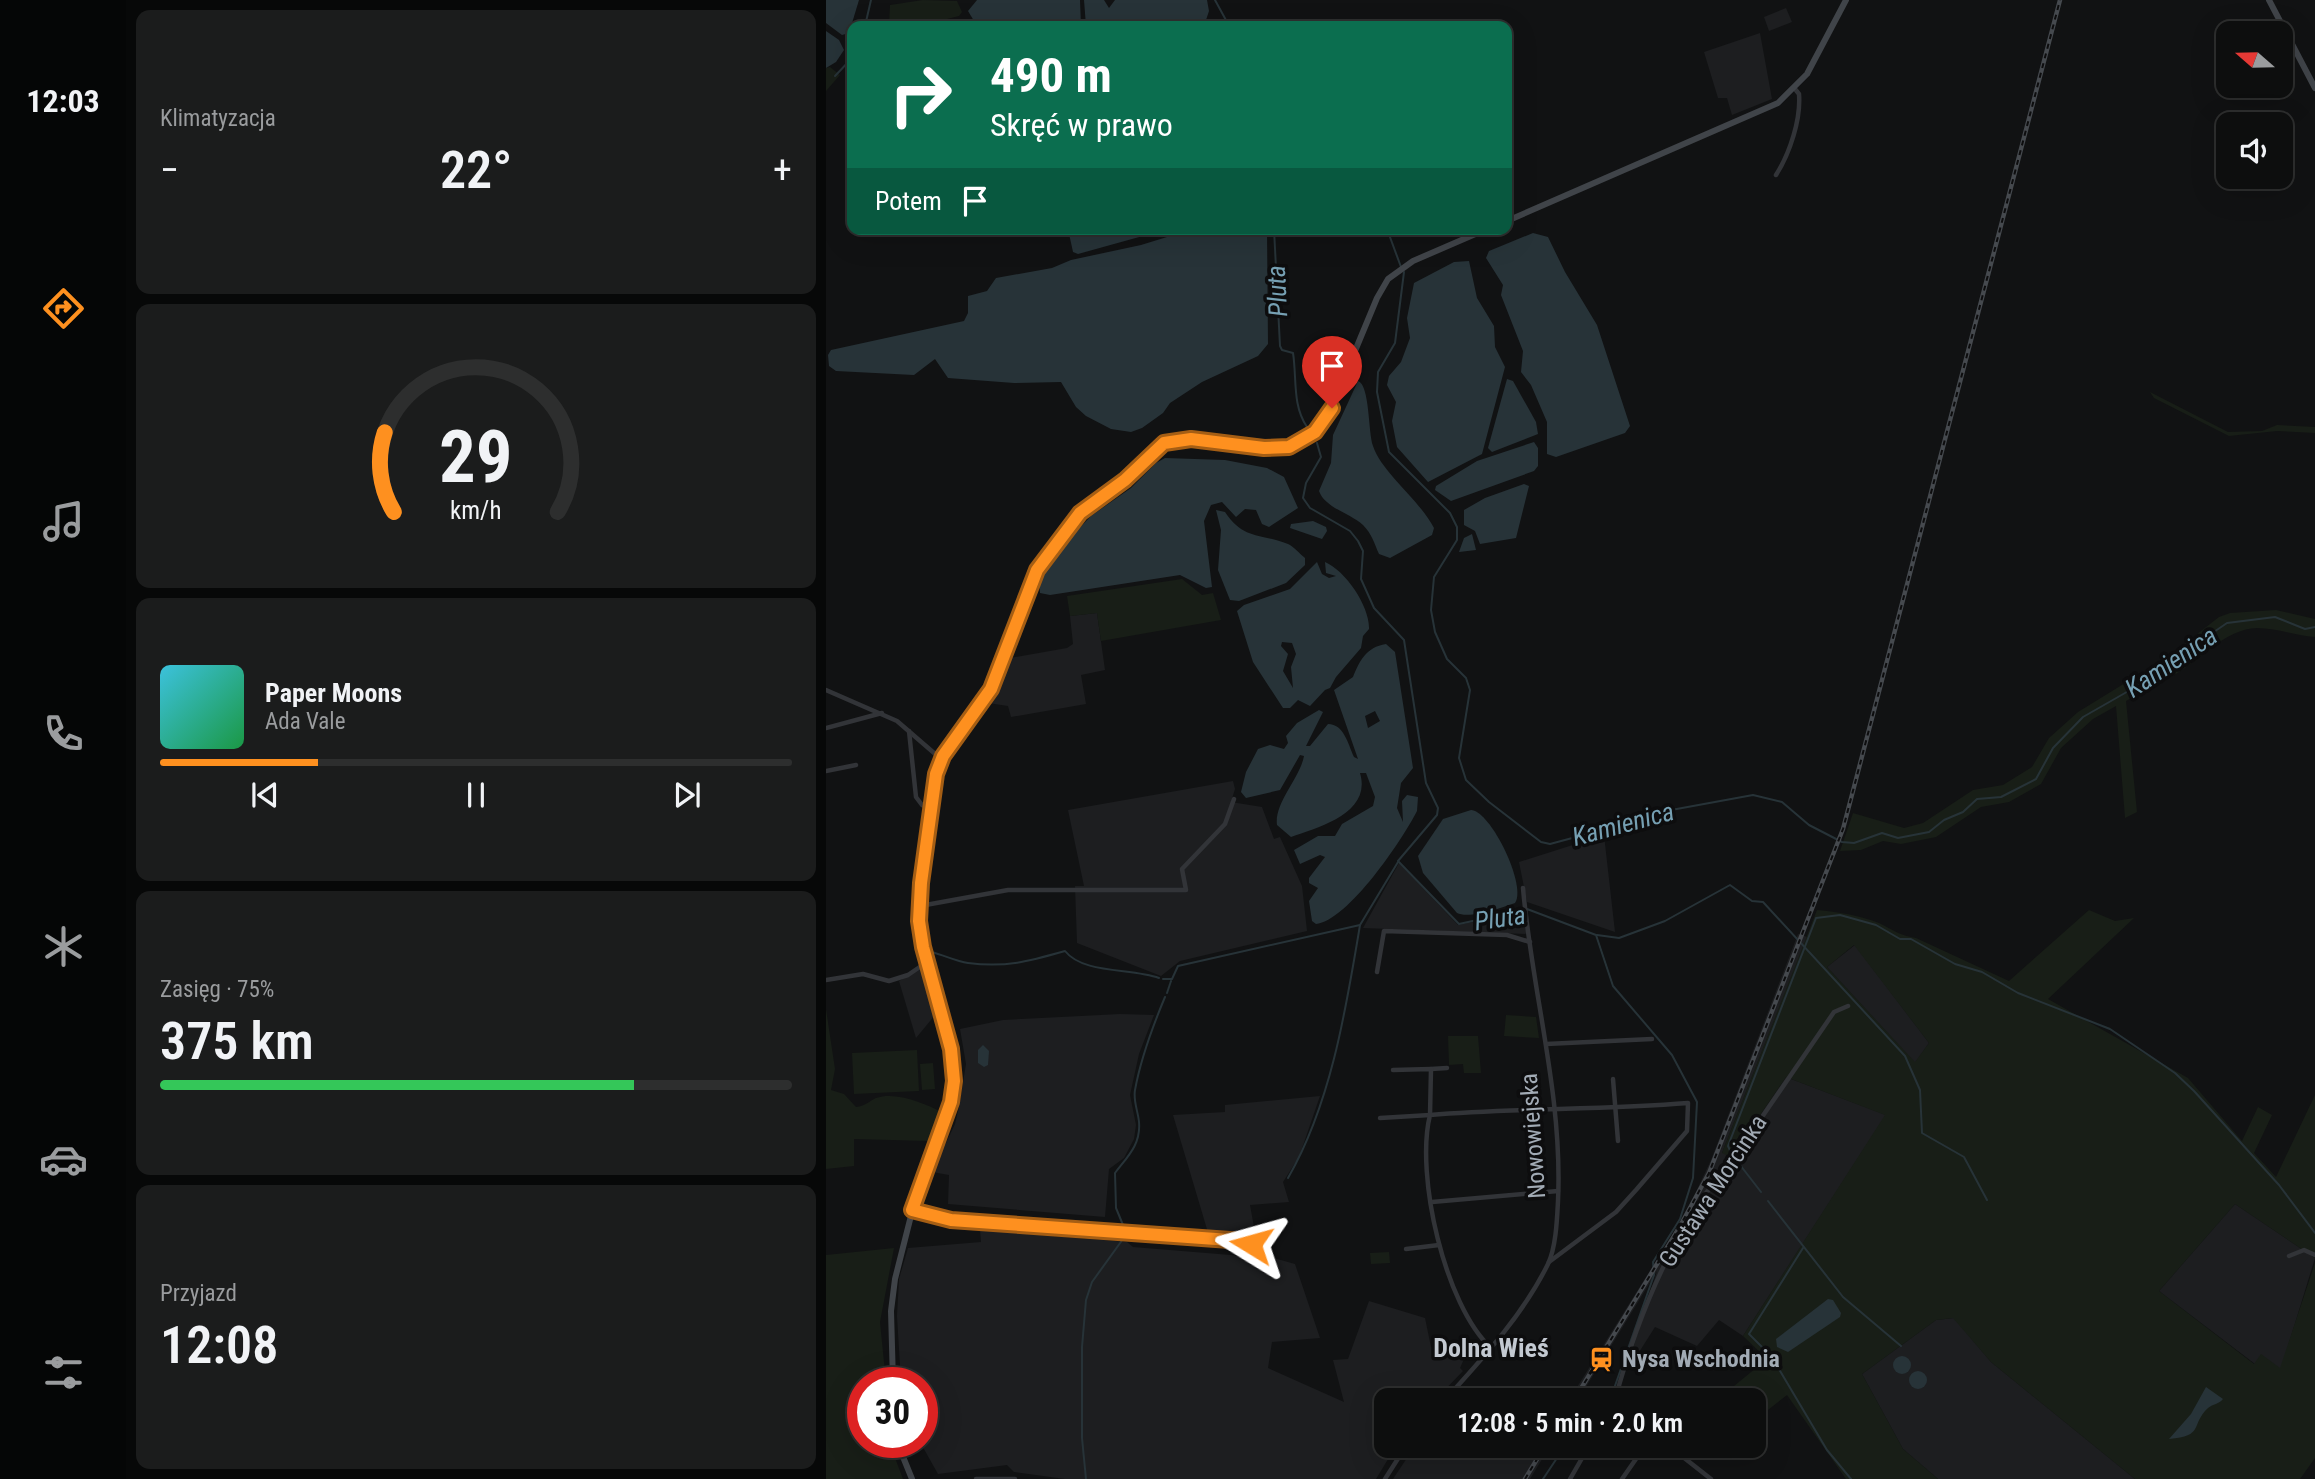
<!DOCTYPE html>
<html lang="pl">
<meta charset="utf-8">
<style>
:root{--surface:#0d0e0e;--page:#1b1c1c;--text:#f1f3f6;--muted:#9a9c9e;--line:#2d2e2e;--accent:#fe901f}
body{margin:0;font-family:"Roboto Condensed",sans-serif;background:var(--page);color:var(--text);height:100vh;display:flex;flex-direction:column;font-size:26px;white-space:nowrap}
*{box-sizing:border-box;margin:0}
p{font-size:23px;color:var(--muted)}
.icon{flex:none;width:38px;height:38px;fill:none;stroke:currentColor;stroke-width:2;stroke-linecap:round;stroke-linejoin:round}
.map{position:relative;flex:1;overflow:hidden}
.details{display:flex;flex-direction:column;gap:10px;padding:10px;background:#070808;width:700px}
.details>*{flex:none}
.guide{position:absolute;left:21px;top:21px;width:665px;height:214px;border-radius:14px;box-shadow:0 7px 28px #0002,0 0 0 2px var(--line);background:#0b6e4f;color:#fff;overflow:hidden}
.needle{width:46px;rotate:290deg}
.tools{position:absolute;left:1390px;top:21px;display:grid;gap:14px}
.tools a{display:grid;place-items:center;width:77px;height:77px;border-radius:14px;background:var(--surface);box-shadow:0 7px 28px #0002,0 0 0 2px var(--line);font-size:35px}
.speed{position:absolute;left:21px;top:1367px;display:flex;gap:14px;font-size:35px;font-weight:700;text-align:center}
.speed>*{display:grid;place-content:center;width:91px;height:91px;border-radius:50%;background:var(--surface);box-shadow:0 7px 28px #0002,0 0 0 2px var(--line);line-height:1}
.speed .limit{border:10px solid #d22;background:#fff;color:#111}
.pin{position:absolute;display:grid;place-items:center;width:60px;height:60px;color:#fff;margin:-72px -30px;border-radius:50% 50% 50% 0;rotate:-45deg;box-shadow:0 0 7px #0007}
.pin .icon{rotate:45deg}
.me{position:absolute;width:77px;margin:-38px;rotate:278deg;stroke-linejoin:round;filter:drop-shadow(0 0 5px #0008)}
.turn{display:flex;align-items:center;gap:24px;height:147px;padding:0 28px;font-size:32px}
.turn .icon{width:91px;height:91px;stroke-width:2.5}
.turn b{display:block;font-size:49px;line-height:60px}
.then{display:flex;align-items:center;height:66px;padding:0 28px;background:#0003;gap:14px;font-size:26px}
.big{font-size:52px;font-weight:600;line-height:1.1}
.details .tile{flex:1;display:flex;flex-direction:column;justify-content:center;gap:10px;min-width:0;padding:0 24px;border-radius:14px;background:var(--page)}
.details .dial{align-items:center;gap:0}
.dial svg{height:182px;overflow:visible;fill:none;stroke:var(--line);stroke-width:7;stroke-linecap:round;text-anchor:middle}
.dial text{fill:var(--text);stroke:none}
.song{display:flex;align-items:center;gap:21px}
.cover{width:84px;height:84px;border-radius:10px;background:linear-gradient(135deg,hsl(190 70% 55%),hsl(140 70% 35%))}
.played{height:7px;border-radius:4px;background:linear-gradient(90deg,var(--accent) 25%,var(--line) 25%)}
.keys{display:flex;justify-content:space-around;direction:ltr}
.heat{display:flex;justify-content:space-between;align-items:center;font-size:38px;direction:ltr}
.charge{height:10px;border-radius:5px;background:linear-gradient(90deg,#34c759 75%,var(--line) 0)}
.trip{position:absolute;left:548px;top:1388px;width:392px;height:70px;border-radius:14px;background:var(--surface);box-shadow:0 7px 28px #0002,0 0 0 2px var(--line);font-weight:600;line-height:70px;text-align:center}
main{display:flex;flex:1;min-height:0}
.dock{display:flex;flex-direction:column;width:126px;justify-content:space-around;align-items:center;background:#050606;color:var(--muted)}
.dock .icon{width:49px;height:49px}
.dock .selected{color:var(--accent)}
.dock b{font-size:32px;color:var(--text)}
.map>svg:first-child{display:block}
.built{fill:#1d1e20}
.green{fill:#181e17;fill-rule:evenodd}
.water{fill:#273338;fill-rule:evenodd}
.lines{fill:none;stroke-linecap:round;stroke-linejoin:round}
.stream{stroke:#273338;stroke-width:2}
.street{stroke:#323438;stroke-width:4.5}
.secondary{stroke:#404449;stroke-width:6}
.rail-casing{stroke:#45494e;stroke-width:4.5}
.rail{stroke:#0d0d0e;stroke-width:2;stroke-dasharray:5;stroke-linecap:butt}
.route-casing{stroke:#a55e14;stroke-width:18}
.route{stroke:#fe901f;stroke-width:12}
.labels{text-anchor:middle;stroke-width:7;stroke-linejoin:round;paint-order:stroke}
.street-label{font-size:24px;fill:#a2abb5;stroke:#0d0d0e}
.poi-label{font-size:24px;font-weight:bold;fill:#a2abb5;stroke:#0d0d0e;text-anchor:start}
.water-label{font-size:26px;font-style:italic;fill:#76a0b3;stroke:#0d0d0e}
.neighbourhood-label{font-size:26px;font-weight:bold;fill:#c3c9d1;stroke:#0d0d0e}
</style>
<main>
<nav class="dock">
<b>12:03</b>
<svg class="icon selected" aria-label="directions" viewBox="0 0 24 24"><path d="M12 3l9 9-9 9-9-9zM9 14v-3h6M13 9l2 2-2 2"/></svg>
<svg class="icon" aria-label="music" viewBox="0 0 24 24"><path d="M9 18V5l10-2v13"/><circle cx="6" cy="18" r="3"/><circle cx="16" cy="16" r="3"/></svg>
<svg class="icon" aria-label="phone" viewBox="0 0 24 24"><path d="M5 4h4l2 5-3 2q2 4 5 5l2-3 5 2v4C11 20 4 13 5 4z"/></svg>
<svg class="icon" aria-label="climate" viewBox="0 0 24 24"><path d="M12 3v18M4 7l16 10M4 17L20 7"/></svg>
<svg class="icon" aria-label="car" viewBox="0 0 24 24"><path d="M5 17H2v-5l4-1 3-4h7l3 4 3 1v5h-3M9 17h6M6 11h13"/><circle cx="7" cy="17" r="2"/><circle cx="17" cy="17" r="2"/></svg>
<svg class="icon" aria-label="filters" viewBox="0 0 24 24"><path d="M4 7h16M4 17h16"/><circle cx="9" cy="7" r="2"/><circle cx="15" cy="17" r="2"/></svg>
</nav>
<section class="details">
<div class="tile"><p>Klimatyzacja</p>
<div class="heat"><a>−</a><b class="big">22°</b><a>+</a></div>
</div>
<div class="tile dial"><svg viewBox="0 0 100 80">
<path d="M14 69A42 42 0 1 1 86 69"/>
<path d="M14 69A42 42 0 0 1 10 34" stroke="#fe901f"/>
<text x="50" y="56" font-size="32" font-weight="700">29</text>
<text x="50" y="72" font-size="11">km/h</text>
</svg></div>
<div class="tile">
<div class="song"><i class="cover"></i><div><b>Paper Moons</b><p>Ada Vale</p></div></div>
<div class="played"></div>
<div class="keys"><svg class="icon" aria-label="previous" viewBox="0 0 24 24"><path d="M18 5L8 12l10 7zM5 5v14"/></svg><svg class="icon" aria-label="pause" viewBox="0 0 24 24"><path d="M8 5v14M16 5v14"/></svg><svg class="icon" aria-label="next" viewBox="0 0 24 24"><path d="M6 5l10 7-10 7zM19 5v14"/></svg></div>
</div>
<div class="tile"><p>Zasięg · 75%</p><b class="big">375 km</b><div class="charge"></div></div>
<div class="tile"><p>Przyjazd</p><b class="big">12:08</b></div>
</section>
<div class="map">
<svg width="1489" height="1479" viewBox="0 0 1489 1479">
<rect width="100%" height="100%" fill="#111213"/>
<g class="built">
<polygon points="960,8 966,22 943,31 938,17"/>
<polygon points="934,33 946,99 906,115 901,98 892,98 878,52"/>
<polygon points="271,613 279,670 255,675 260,704 185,717 182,706 162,703 184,658 241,648 247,644 244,616"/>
<polygon points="407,781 409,789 405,802 436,807 448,839 454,837 476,886 481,931 354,961 335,976 251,943 249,886 258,886 242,810"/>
<polygon points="778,835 789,932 701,902 693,862"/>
<polygon points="573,863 632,925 698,912 702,934 537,928"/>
<polygon points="972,934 981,937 896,1153 909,1152 960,1077 1060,1115 917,1336 893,1320 871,1346 829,1327 810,1357 805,1355 831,1271 752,1400 743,1400 860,1213 885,1160"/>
<polygon points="1029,945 1103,1043 1089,1063 1001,967"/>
<polygon points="99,966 109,1015 90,1038 73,981"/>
<polygon points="294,1014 328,1015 313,1054 304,1095 310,1125 308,1139 298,1158 283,1169 279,1217 122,1204 123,1175 106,1172 129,1124 133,1107 140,1064 134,1029 177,1020"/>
<polygon points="494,1096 473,1157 457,1182 463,1202 424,1205 430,1238 383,1236 347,1115 399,1112 399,1105"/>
<polygon points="1409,1204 1489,1258 1455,1369 1429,1364 1333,1291"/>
<polygon points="154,1230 301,1242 307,1247 417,1256 433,1254 469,1264 494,1338 446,1342 442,1368 518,1402 507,1360 522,1359 543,1301 599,1318 605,1347 638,1359 634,1368 637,1371 609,1400 560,1400 560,1446 570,1446 550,1479 239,1479 188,1472 181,1465 112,1474 94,1442 96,1442 96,1382 75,1382 71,1316 73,1279 82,1248 155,1242"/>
<polygon points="1128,1318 1165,1362 1309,1479 1112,1479 1077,1449 1036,1374 1110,1320"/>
<polygon points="589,1446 724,1446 704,1479 567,1479"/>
</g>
<g class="green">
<polygon points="97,0 131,1 136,12 133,16 93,26 63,26 64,5"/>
<polygon points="4,67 14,75 0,91 0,68"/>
<polygon points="1324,392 1402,432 1436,431 1451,425 1489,427 1489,433 1451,431 1403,436 1328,398"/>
<polygon points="356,579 376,595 387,593 395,620 275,641 271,613 244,616 241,596"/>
<path d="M 1450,610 L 1489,619 L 1489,637 C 1469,636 1452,628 1431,628 C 1400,629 1377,657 1353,672 C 1336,683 1318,691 1300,701 L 1311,812 L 1299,818 L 1290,706 L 1267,719 L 1235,748 L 1215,784 L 1183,802 L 1155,807 L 1110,837 L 1075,844 L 1057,841 L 1035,850 L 1014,851 L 1027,813 L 1078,828 L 1097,823 L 1147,790 L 1177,785 L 1206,767 L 1223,738 L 1252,712 L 1343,656 L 1393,617 L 1404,613 Z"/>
<path d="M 991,910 C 1012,912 1033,915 1053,923 C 1067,930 1075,936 1090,938 L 1183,981 L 1263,910 L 1289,921 L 1308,918 L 1222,999 L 1362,1078 L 1416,1141 L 1432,1107 L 1446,1115 L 1428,1153 L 1450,1177 L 1489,1095 L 1489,1258 L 1409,1204 L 1333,1291 L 1428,1364 L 1435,1354 L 1454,1368 L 1489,1263 L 1489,1458 L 1474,1479 L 1309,1479 L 1165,1362 L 1127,1318 L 1110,1320 L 1036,1374 L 1077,1449 L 1112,1479 L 1020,1479 L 961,1395 L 928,1421 L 928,1400 L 902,1400 L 897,1395 L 941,1359 L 917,1336 L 1059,1115 L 960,1077 L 909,1152 L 900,1155 L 896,1153 ZM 1028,945 L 1103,1043 L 1089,1062 L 1001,967 Z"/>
<path d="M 0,1009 L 9,1069 L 5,1090 L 18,1094 L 30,1107 C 40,1106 43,1101 50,1098 C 69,1091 99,1103 115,1112 L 102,1141 L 28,1139 L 28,1166 L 0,1169 Z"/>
<polygon points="680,1015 710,1017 713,1038 678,1036"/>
<polygon points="622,1036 652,1036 655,1073 638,1073 637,1064 623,1065"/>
<polygon points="91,1050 93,1091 28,1094 26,1053"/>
<polygon points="107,1063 109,1089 96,1090 94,1064"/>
<polygon points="68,1248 54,1322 60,1382 37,1382 37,1442 63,1442 77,1479 0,1479 0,1255"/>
<polygon points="563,1252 564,1263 545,1264 544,1253"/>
</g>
<g class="water">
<polygon points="0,0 33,0 23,33 16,35 0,23"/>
<polygon points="151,0 254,0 255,26 151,26 142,11"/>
<polygon points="258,0 278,0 283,8 289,0 381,0 383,11 378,26 260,26"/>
<polygon points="0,31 13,40 18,50 10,62 0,68"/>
<polygon points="242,229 342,229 252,254 247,252"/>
<polygon points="367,229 441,229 442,344 432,356 376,382 344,403 337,413 316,428 305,432 285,429 260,416 250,407 235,382 188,383 122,378 109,359 88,375 10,371 3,366 2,355 5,350 138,321 142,313 142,296 161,291 170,278 226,268 245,260 315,245"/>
<polygon points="707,233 722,237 739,272 771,325 804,426 799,433 730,457 721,454 721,422 705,385 695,372 697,351 675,295 677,285 660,258 663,251"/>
<polygon points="643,261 651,298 668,326 669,347 679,367 656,454 602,482 571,447 566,421 570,402 561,385 563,376 575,362 584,338 581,318 588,283 628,262"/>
<polygon points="681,379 687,381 710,422 712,434 666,452 662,448"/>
<path d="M 532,381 C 544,385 542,432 547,446 C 556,473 593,499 608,528 L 606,535 L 564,558 L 553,554 C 548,543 546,534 537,525 C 524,513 499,508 493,491 L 505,463 L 507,435 Z"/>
<polygon points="708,442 712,448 712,466 708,471 625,501 609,490 610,486 651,461"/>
<polygon points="339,458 399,460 441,468 458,477 472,508 443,527 436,524 430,510 419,509 410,517 396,502 385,505 378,521 386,587 380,588 354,575 224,595 214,593 213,580 240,542 265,516 305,488 330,463"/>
<polygon points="698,484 703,486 690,538 654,544 649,531 638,525 638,510 659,498"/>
<path d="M 390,510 L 399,512 C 418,540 433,533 462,544 C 467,546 474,554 479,558 L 479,565 L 460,583 L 413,601 L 404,600 L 392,570 L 395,530 Z"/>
<polygon points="487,521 500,527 501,531 496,539 464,528 465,524"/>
<polygon points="646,534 650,550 633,552 638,538"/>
<path d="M 491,562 L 496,574 L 503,578 L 510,576 L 500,573 L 499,562 C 520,571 544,607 543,629 L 537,636 L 535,648 L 510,677 L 504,688 L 499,690 L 484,706 L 472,700 L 464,708 L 457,708 L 427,662 L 411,611 L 418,605 L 464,589 ZM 456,642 L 466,643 L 470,654 L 465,667 L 467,688 L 457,671 L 462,654 L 455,646 Z"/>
<path d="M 560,644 L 569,652 L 587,768 L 575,783 L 571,808 L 577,822 L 576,801 L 581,795 L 592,797 L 591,811 C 577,839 522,921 490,924 L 486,921 L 483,901 L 492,888 L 483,883 L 483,878 L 499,857 L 494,855 L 474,864 L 468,850 L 492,836 L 509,836 L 516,824 L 547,806 L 549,797 L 540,773 L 534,773 C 546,813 493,827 465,837 L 451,825 C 448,803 474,778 478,756 L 474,755 L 454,790 L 420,798 L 415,792 L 420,772 L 432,749 L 444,745 L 458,749 L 462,743 L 460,736 L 471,723 L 493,710 L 497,712 L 480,746 L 484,746 L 502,724 C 518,724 522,744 528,757 L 532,759 L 508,690 L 527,677 C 533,662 540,647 560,644 ZM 549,711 L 554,721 L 542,728 L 539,716 Z"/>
<path d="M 645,810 C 665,811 701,886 689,903 C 675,908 643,919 631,913 L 597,873 L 592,856 L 617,819 Z"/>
<polygon points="157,1045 163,1051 162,1065 158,1067 152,1063 152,1050"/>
<polygon points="1002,1299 1007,1300 1015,1313 1014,1317 962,1352 951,1347 950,1339"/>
<circle cx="1076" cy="1365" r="9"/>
<circle cx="1092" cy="1380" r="9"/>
<path d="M 1380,1387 L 1397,1399 C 1393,1404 1387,1404 1382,1408 C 1364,1425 1379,1436 1343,1439 L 1365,1414 Z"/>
</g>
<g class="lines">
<g class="stream">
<polyline points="389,0 401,22 407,26"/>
<polyline points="39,26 45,0"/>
<polyline points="9,76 26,58"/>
<path d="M 448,229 L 454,346 L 456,350 L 467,353 C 471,378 466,405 481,427"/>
<polyline points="561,229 575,267"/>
<polyline points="578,272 569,343 552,372 551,392 563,452 624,513 631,527 631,540 608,577 605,610 609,632 621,659 640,678 644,690 633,758 640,780 663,802 715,842 724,844 802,823 818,815 927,795 956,802 983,825 1016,842 1028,843 1056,833 1072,838 1103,832 1118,820 1137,812 1151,799 1175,797 1210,779 1227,748 1257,717 1348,665 1363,649 1401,623 1449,617 1479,629 1489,627"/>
<polyline points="491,443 495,457 480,483 477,498 484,508 524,531 532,541 537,551 535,579 548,608 578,640 600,783 612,808 611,815 572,861 633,924 701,909 770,935 787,986 846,1055 871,1102 867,1178 854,1219 827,1262 828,1275 784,1400"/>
<polyline points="771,935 793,938 839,921 904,885 926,901 937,902 1079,1056 1094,1090 1096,1133 1138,1157 1161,1200"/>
<path d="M 105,952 C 118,955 129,961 142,963 C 180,968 204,961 239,951 C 257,974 305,968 333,978"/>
<polyline points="337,979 346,979 352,966 534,925 572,862"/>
<polyline points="341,993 345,981"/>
<polyline points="906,1155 902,1146 990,918 1014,915 1050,925 1074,939 1085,939 1129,964 1156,972 1192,993 1284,1029 1349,1073 1368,1091 1453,1185 1489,1233"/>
<polyline points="911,1161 935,1192"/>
<path d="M 462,1178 C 505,1104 520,1009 534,925"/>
<polyline points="942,1201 1017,1297 1075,1346"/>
<path d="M 297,1225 L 290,1208 L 289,1173 C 301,1157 315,1145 313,1122 C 312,1111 307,1101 309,1090 C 315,1057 326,1028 339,997"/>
<polyline points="945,1356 923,1334 977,1248"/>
<polyline points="947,1359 1001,1450 1025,1479"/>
<polyline points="260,1479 256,1438 256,1347 260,1300 266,1282 297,1239"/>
<polyline points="717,1479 731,1458 748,1446"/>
</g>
<g class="street">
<path d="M 950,175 C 964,153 975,119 973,94 L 969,89"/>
<polyline points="0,690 71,721 115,759"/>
<polyline points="0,728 56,713"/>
<polyline points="83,731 90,797 96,805 105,808"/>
<polyline points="0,771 30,765"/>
<polyline points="94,906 182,890 360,890 356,869 399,824 408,799"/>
<polyline points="551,972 558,931 681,935 704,942"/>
<polyline points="0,980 37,974 63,981 82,975 101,962"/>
<polyline points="720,1044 826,1039"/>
<polyline points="605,1069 621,1068"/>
<polyline points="787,1079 792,1141"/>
<polyline points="554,1118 604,1115 605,1069 567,1070"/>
<polyline points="606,1202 732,1191"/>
<polyline points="86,1210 133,1221 418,1241 425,1244"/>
<polyline points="580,1249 613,1245"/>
<polyline points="1463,1256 1478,1250 1489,1255"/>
<path d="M 665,1348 C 619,1306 589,1175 604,1115 C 691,1108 776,1110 862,1103 L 861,1131 L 810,1190 L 790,1212 L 723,1262"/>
<polyline points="625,1394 635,1398 773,1400"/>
<path d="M 619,1400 C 657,1358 697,1315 722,1264 C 730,1247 731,1220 732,1201 C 737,1095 706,993 697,888"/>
<path d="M 789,1400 C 813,1310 850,1223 912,1152 L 1008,1012 L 1022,1006"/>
<polyline points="843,1446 885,1479"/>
<polyline points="150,1479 189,1479"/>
<polyline points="559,1479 580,1446"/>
<polyline points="744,1479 763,1446"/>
<polyline points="796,1479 819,1446"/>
</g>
<g class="secondary">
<polyline points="1443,0 1489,88"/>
<polyline points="681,221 952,103 981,74 1020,0"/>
<polyline points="67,1382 65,1311 69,1279 90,1196 126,1102 128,1081 125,1049 97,947 93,921 95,883 110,774 117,756 165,689 211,570 254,513 299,480 338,443 365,439 451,448 467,446 486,435 502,416 551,298 562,279 587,261 661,229"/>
<polyline points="71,1442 86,1479"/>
</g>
<defs>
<g id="rail">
<polyline points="748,1400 853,1228 883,1173 1017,829 1234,0"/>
<polyline points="699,1479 719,1446"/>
</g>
</defs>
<use href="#rail" class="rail-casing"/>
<use href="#rail" class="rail"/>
</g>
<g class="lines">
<defs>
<polyline id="route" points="425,1244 418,1241 125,1220 86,1210 125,1102 128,1081 125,1049 97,947 93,921 95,883 110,774 117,756 165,689 211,570 254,513 299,480 338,443 365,439 438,448 463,447 489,432 506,408"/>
</defs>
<use href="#route" class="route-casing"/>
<use href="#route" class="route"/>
</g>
<defs>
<symbol id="station-bare" viewBox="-9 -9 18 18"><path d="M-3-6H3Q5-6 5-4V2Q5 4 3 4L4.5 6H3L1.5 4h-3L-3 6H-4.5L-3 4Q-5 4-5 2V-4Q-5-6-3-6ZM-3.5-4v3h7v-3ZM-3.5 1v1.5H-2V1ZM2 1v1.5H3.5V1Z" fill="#fe901f" stroke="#0d0d0e" stroke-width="2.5" paint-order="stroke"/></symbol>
</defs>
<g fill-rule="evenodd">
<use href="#station-bare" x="758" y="1342" width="35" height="35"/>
</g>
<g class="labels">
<g class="street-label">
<text transform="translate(707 1136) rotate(-94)" y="8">Nowowiejska</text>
<text transform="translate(887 1191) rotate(-57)" y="8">Gustawa Morcinka</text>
</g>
<g class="poi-label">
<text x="796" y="1367">Nysa Wschodnia</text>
</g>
<g class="water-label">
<text transform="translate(451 291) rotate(-93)" y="9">Pluta</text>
<text transform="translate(1345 662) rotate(-34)" y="9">Kamienica</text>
<text transform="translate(797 824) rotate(-15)" y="9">Kamienica</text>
<text transform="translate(674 918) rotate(-8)" y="9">Pluta</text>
</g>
<g class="neighbourhood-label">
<text x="665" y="1357">Dolna Wieś</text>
</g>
</g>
</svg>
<div class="tools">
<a><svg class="needle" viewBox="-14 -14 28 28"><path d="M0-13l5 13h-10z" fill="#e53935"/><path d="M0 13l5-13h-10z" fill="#9a9c9e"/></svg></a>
<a><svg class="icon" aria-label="sound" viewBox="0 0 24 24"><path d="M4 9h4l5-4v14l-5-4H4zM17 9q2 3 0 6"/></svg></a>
</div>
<div class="speed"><div class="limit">30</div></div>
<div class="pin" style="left:506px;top:408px;background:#d93025"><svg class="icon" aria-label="arrive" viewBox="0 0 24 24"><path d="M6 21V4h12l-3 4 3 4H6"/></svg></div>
<svg class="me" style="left:425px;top:1244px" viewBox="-20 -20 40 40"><path d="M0-17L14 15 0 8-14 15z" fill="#fe901f" stroke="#fff" stroke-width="4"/></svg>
<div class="trip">12:08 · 5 min · 2.0 km</div>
<div class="guide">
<div class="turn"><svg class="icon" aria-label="right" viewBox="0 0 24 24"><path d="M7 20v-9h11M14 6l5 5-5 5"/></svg><div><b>490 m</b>Skręć w prawo</div></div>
<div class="then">Potem<svg class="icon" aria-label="arrive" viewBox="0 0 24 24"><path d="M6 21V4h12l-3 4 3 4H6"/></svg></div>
</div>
</div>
</main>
